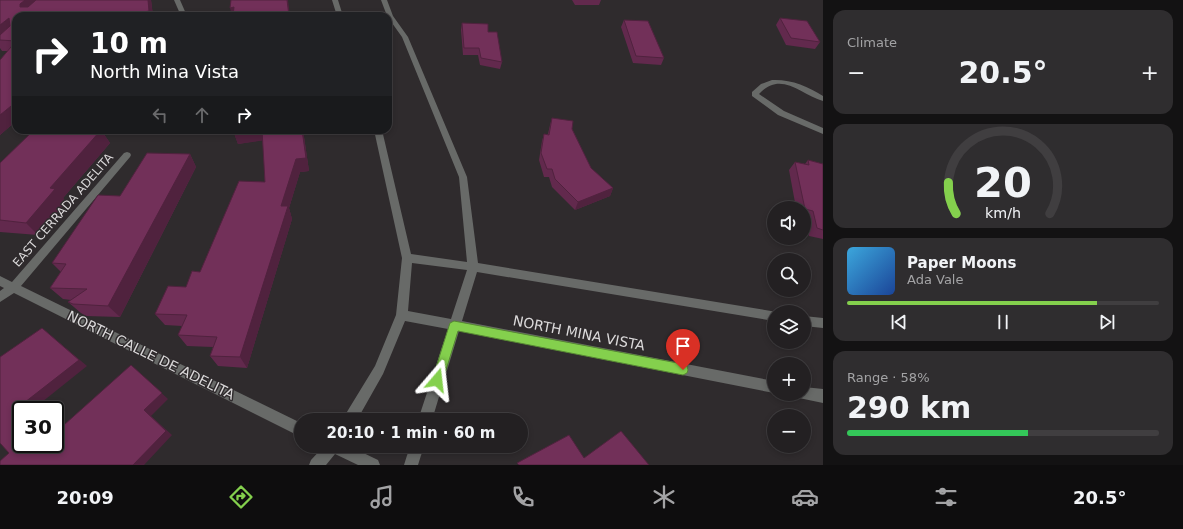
<!DOCTYPE html>
<meta charset="utf-8">
<style>
:root{--surface:#232022;--page:#2f2d2f;--text:#f1f3f6;--muted:#a3a3a5;--line:#403e40;--accent:#84d04d}
body{margin:0;font-family:"DejaVu Sans",sans-serif;background:var(--page);color:var(--text);height:100vh;display:flex;flex-direction:column;font-size:15px;white-space:nowrap}
*{box-sizing:border-box;margin:0}
p{font-size:13px;color:var(--muted)}
.icon{flex:none;width:22px;height:22px;fill:none;stroke:currentColor;stroke-width:2;stroke-linecap:round;stroke-linejoin:round}
.map{position:relative;flex:1;overflow:hidden}
.details{display:flex;flex-direction:column;gap:10px;padding:10px;background:#131213;width:360px}
.details>*{flex:none}
.hud{position:absolute;left:12px;top:12px;width:380px;height:122px;border-radius:12px;box-shadow:0 2px 6px #0003,0 0 0 1px var(--line);background:#202124;color:#fff;overflow:hidden}
.controls{position:absolute;left:767px;top:201px;display:grid;gap:8px}
.controls a{display:grid;place-items:center;width:44px;height:44px;border-radius:50%;background:var(--surface);box-shadow:0 2px 6px #0003,0 0 0 1px var(--line);font-size:20px}
.speed{position:absolute;left:12px;top:401px;display:flex;gap:8px;font-size:20px;font-weight:700;text-align:center}
.speed>*{display:grid;place-content:center;width:52px;height:52px;border-radius:50%;background:var(--surface);box-shadow:0 2px 6px #0003,0 0 0 1px var(--line);line-height:1}
.speed .limit{border:2px solid #111;border-radius:6px;background:#fff;color:#111}
.pin{position:absolute;display:grid;place-items:center;width:34px;height:34px;color:#fff;margin:-41px -17px;border-radius:50% 50% 50% 0;rotate:-45deg;box-shadow:0 0 4px #0007}
.pin .icon{rotate:45deg}
.me{position:absolute;width:44px;margin:-22px;rotate:17deg;stroke-linejoin:round;filter:drop-shadow(0 0 3px #0008)}
.turn{display:flex;align-items:center;gap:14px;height:84px;padding:0 12px;font-size:18px}
.turn .icon{width:52px;height:52px;stroke-width:2.5}
.turn b{display:block;font-size:28px;line-height:34px}
.lanes{display:flex;align-items:center;height:38px;padding:0 12px;background:#0003;justify-content:center;gap:20px;direction:ltr}
.lanes .off{opacity:.35}
.big{font-size:30px;font-weight:700;line-height:1.1}
.details .card{flex:1;display:flex;flex-direction:column;justify-content:center;gap:6px;min-width:0;padding:0 14px;border-radius:12px;background:var(--page)}
.details .dial{align-items:center;gap:0}
.dial svg{height:104px;overflow:visible;fill:none;stroke:var(--line);stroke-width:7;stroke-linecap:round;text-anchor:middle}
.dial text{fill:var(--text);stroke:none}
.song{display:flex;align-items:center;gap:12px}
.cover{width:48px;height:48px;border-radius:6px;background:linear-gradient(135deg,hsl(200 70% 55%),hsl(220 70% 35%))}
.played{height:4px;border-radius:2px;background:linear-gradient(90deg,var(--accent) 80%,var(--line) 80%)}
.keys{display:flex;justify-content:space-around;direction:ltr}
.heat{display:flex;justify-content:space-between;align-items:center;font-size:22px;direction:ltr}
.charge{height:6px;border-radius:3px;background:linear-gradient(90deg,#34c759 58%,var(--line) 0)}
.trip{position:absolute;left:294px;top:413px;width:234px;height:40px;border-radius:20px;background:var(--surface);box-shadow:0 2px 6px #0003,0 0 0 1px var(--line);font-weight:700;line-height:40px;text-align:center}
.tab-bar{display:flex;height:64px;justify-content:space-around;align-items:center;background:#0e0d0e;color:var(--muted)}
.tab-bar .icon{width:28px;height:28px}
.tab-bar .on{color:var(--accent)}
.tab-bar b{font-size:18px;color:var(--text)}
main{display:flex;flex:1;min-height:0}
.map>svg:first-child{display:block}
.lines{fill:none;stroke-linecap:round;stroke-linejoin:round}
.minor{fill:#686a68;fill-rule:evenodd}
.wall{fill:#62294d}
.shaded-wall{fill:#50223e}
.building{fill:#723059;stroke:#50223e}
.route{fill:#84d04d;stroke:#568732}
.labels{text-anchor:middle;stroke-width:3;stroke-linejoin:round;paint-order:stroke}
.street-label{font-size:12px;fill:#dbd9da;stroke:#2f2b2d}
.near-street-label{font-size:14px;fill:#dbd9da;stroke:#2f2b2d}
</style>
<main>
<div class="map">
<svg width="823" height="465" viewBox="0 0 823 465">
<rect width="100%" height="100%" fill="#2f2b2d"/>
<g class="lines">
<g class="minor">
<polygon points="174,0 180,0 187,16 181,16"/>
<polygon points="332,0 338,0 343,16 337,16"/>
<path d="M 381,0 L 387,0 L 393,16 L 408,37 L 467,177 L 478,263 L 777,312 L 774,312 L 774,321 L 477,272 L 462,321 L 774,381 L 774,393 L 459,331 L 432,420 L 418,420 L 448,329 L 405,321 L 383,374 L 357,420 L 342,420 L 375,366 L 396,315 L 402,258 L 374,130 L 382,130 L 411,254 L 467,262 L 459,177 L 402,37 L 387,16 ZM 412,263 L 467,270 L 451,319 L 408,311 Z"/>
<path d="M 772,80 C 790,79 808,86 823,96 L 823,101 C 801,95 781,70 759,94 L 784,111 L 823,128 L 823,134 L 778,115 L 752,96 L 752,92 L 761,84 Z"/>
<polygon points="127,152 130,153 131,155 130,157 21,286 301,423 301,437 14,293 0,302 0,291 4,288 0,286 0,276 12,282 124,153"/>
<polygon points="804,316 823,318 823,328 804,326"/>
<polygon points="804,387 823,389 823,403 799,398 798,394 804,394"/>
<polygon points="324,446 349,446 378,460 380,465 358,465 335,454 326,465 309,465 311,460"/>
<polygon points="410,446 424,446 418,465 404,465"/>
</g>
</g>
<g class="wall">
<polygon points="0,0 151,0 153,16 16,16 16,121 0,135 7,51 2,51 0,48"/>
<polygon points="572,0 601,0 599,5 575,5"/>
<polygon points="780,18 820,42 815,49 786,45 776,25"/>
<polygon points="624,20 664,58 661,65 633,63 621,27"/>
<polygon points="462,23 488,32 502,62 500,69 480,65 478,55 463,55 461,30"/>
<polygon points="552,118 572,129 591,168 613,188 610,196 575,210 552,187 549,177 544,177 539,160 542,141 544,134 548,134 550,125"/>
<polygon points="101,130 110,143 63,198 66,202 38,235 0,232 0,163"/>
<polygon points="233,130 303,130 309,171 300,172 289,208 292,219 247,368 218,366 210,356 213,347 187,346 178,335 182,326 165,325 155,314 186,287 200,272 265,182 263,140 238,144"/>
<polygon points="190,154 196,167 120,317 86,316 81,313 68,302 71,300 63,299 50,288 61,272 52,263 120,196"/>
<polygon points="808,160 823,164 823,239 809,236 805,218 804,218 804,208 796,208 789,170 795,162 805,164"/>
</g>
<g class="shaded-wall">
<polygon points="25,0 43,0 27,15 20,7 20,4"/>
<polygon points="148,0 151,0 153,16 122,16"/>
<polygon points="287,0 288,0 290,16 289,16"/>
<polygon points="234,7 237,16 232,16 230,8"/>
<polygon points="9,18 16,29 0,40 0,25"/>
<polygon points="16,102 16,121 0,135 0,115"/>
<polygon points="101,130 110,143 63,198 66,202 38,235 26,223 50,188"/>
<polygon points="242,130 263,130 266,140 238,144 233,131"/>
<polygon points="302,130 303,130 309,171 300,172 289,208 292,219 247,368 240,357"/>
<polygon points="190,154 196,167 120,317 108,306"/>
<polygon points="613,188 610,196 575,210 578,202"/>
<polygon points="42,328 87,366 32,410 21,410 21,421 11,413"/>
<polygon points="131,365 168,399 151,416 172,435 144,465 133,465 144,410"/>
</g>
<g class="building">
<polygon points="0,0 25,0 20,4 20,7 28,7 36,0 148,0 149,11 122,16 16,16 16,102 0,115 0,60 16,41 0,40 0,35 10,26 9,18 0,25"/>
<polygon points="231,0 287,0 289,16 233,16 234,7 230,8"/>
<polygon points="780,18 807,21 820,42 791,38"/>
<polygon points="624,20 648,21 664,58 636,56"/>
<polygon points="462,23 488,24 488,32 497,32 502,62 481,58 479,48 464,48"/>
<polygon points="552,118 573,121 572,129 591,168 613,188 578,202 555,179 552,169 547,169 541,153 544,134 549,135"/>
<polygon points="34,130 101,130 50,188 55,189 26,223 0,220 0,163"/>
<polygon points="233,130 242,130 233,131"/>
<polygon points="262,130 302,130 306,158 296,159 281,206 288,206 240,357 210,356 217,337 178,335 187,315 155,314 168,286 186,287 192,271 200,272 239,181 265,182"/>
<polygon points="147,153 190,154 108,306 73,304 68,302 87,289 50,288 66,264 52,263 98,195 120,196"/>
<polygon points="808,160 823,164 823,230 817,228 813,211 805,209 795,162 809,165"/>
<polygon points="42,328 79,360 11,413 21,421 21,444 55,444 55,433 131,365 162,393 144,410 166,431 133,465 0,465 0,461 9,453 0,443 0,357"/>
<polygon points="621,431 649,465 519,465 517,463 569,435 584,458"/>
</g>
<polygon class="route" points="454,321 683,364 687,366 688,370 687,373 683,375 458,331 443,380 441,384 437,385 433,384 432,380 449,326 450,323"/>
<g class="labels">
<g class="street-label">
<text transform="translate(63 210) rotate(-49)" y="4">EAST CERRADA ADELITA</text>
</g>
<g class="near-street-label">
<text transform="translate(579 333) rotate(11)" y="5">NORTH MINA VISTA</text>
<text transform="translate(151 355) rotate(26)" y="5">NORTH CALLE DE ADELITA</text>
</g>
</g>
</svg>
<div class="controls">
<a><svg class="icon" aria-label="sound" viewBox="0 0 24 24"><path d="M4 9h4l5-4v14l-5-4H4zM17 9q2 3 0 6"/></svg></a>
<a><svg class="icon" aria-label="search" viewBox="0 0 24 24"><circle cx="10" cy="10" r="6"/><path d="M15 15l6 6"/></svg></a>
<a><svg class="icon" aria-label="layers" viewBox="0 0 24 24"><path d="M12 4l9 5-9 5-9-5zM3 14l9 5 9-5"/></svg></a>
<a>+</a>
<a>−</a>
</div>
<div class="speed"><div class="limit">30</div></div>
<div class="pin" style="left:683px;top:370px;background:#d93025"><svg class="icon" aria-label="arrive" viewBox="0 0 24 24"><path d="M6 21V4h12l-3 4 3 4H6"/></svg></div>
<svg class="me" style="left:437px;top:380px" viewBox="-20 -20 40 40"><path d="M0-17L14 15 0 8-14 15z" fill="#84d04d" stroke="#fff" stroke-width="4"/></svg>
<div class="trip">20:10 · 1 min · 60 m</div>
<div class="hud">
<div class="turn"><svg class="icon" aria-label="right" viewBox="0 0 24 24"><path d="M7 20v-9h11M14 6l5 5-5 5"/></svg><div><b>10 m</b>North Mina Vista</div></div>
<div class="lanes"><svg class="icon off" aria-label="left" viewBox="0 0 24 24"><path d="M17 20v-9H6M10 6l-5 5 5 5"/></svg><svg class="icon off" aria-label="ahead" viewBox="0 0 24 24"><path d="M12 20V5M6 11l6-6 6 6"/></svg><svg class="icon" aria-label="right" viewBox="0 0 24 24"><path d="M7 20v-9h11M14 6l5 5-5 5"/></svg></div>
</div>
</div>
<section class="details">
<div class="card"><p>Climate</p>
<div class="heat"><a>−</a><b class="big">20.5°</b><a>+</a></div>
</div>
<div class="card dial"><svg viewBox="0 0 100 80">
<path d="M14 69A42 42 0 1 1 86 69"/>
<path d="M14 69A42 42 0 0 1 8 45" stroke="#84d04d"/>
<text x="50" y="56" font-size="32" font-weight="700">20</text>
<text x="50" y="72" font-size="11">km/h</text>
</svg></div>
<div class="card">
<div class="song"><i class="cover"></i><div><b>Paper Moons</b><p>Ada Vale</p></div></div>
<div class="played"></div>
<div class="keys"><svg class="icon" aria-label="previous" viewBox="0 0 24 24"><path d="M18 5L8 12l10 7zM5 5v14"/></svg><svg class="icon" aria-label="pause" viewBox="0 0 24 24"><path d="M8 5v14M16 5v14"/></svg><svg class="icon" aria-label="next" viewBox="0 0 24 24"><path d="M6 5l10 7-10 7zM19 5v14"/></svg></div>
</div>
<div class="card"><p>Range · 58%</p><b class="big">290 km</b><div class="charge"></div></div>
</section>
</main>
<nav class="tab-bar">
<b>20:09</b>
<svg class="icon on" aria-label="directions" viewBox="0 0 24 24"><path d="M12 3l9 9-9 9-9-9zM9 14v-3h6M13 9l2 2-2 2"/></svg>
<svg class="icon" aria-label="music" viewBox="0 0 24 24"><path d="M9 18V5l10-2v13"/><circle cx="6" cy="18" r="3"/><circle cx="16" cy="16" r="3"/></svg>
<svg class="icon" aria-label="phone" viewBox="0 0 24 24"><path d="M5 4h4l2 5-3 2q2 4 5 5l2-3 5 2v4C11 20 4 13 5 4z"/></svg>
<svg class="icon" aria-label="climate" viewBox="0 0 24 24"><path d="M12 3v18M4 7l16 10M4 17L20 7"/></svg>
<svg class="icon" aria-label="car" viewBox="0 0 24 24"><path d="M5 17H2v-5l4-1 3-4h7l3 4 3 1v5h-3M9 17h6M6 11h13"/><circle cx="7" cy="17" r="2"/><circle cx="17" cy="17" r="2"/></svg>
<svg class="icon" aria-label="filters" viewBox="0 0 24 24"><path d="M4 7h16M4 17h16"/><circle cx="9" cy="7" r="2"/><circle cx="15" cy="17" r="2"/></svg>
<b>20.5°</b>
</nav>
